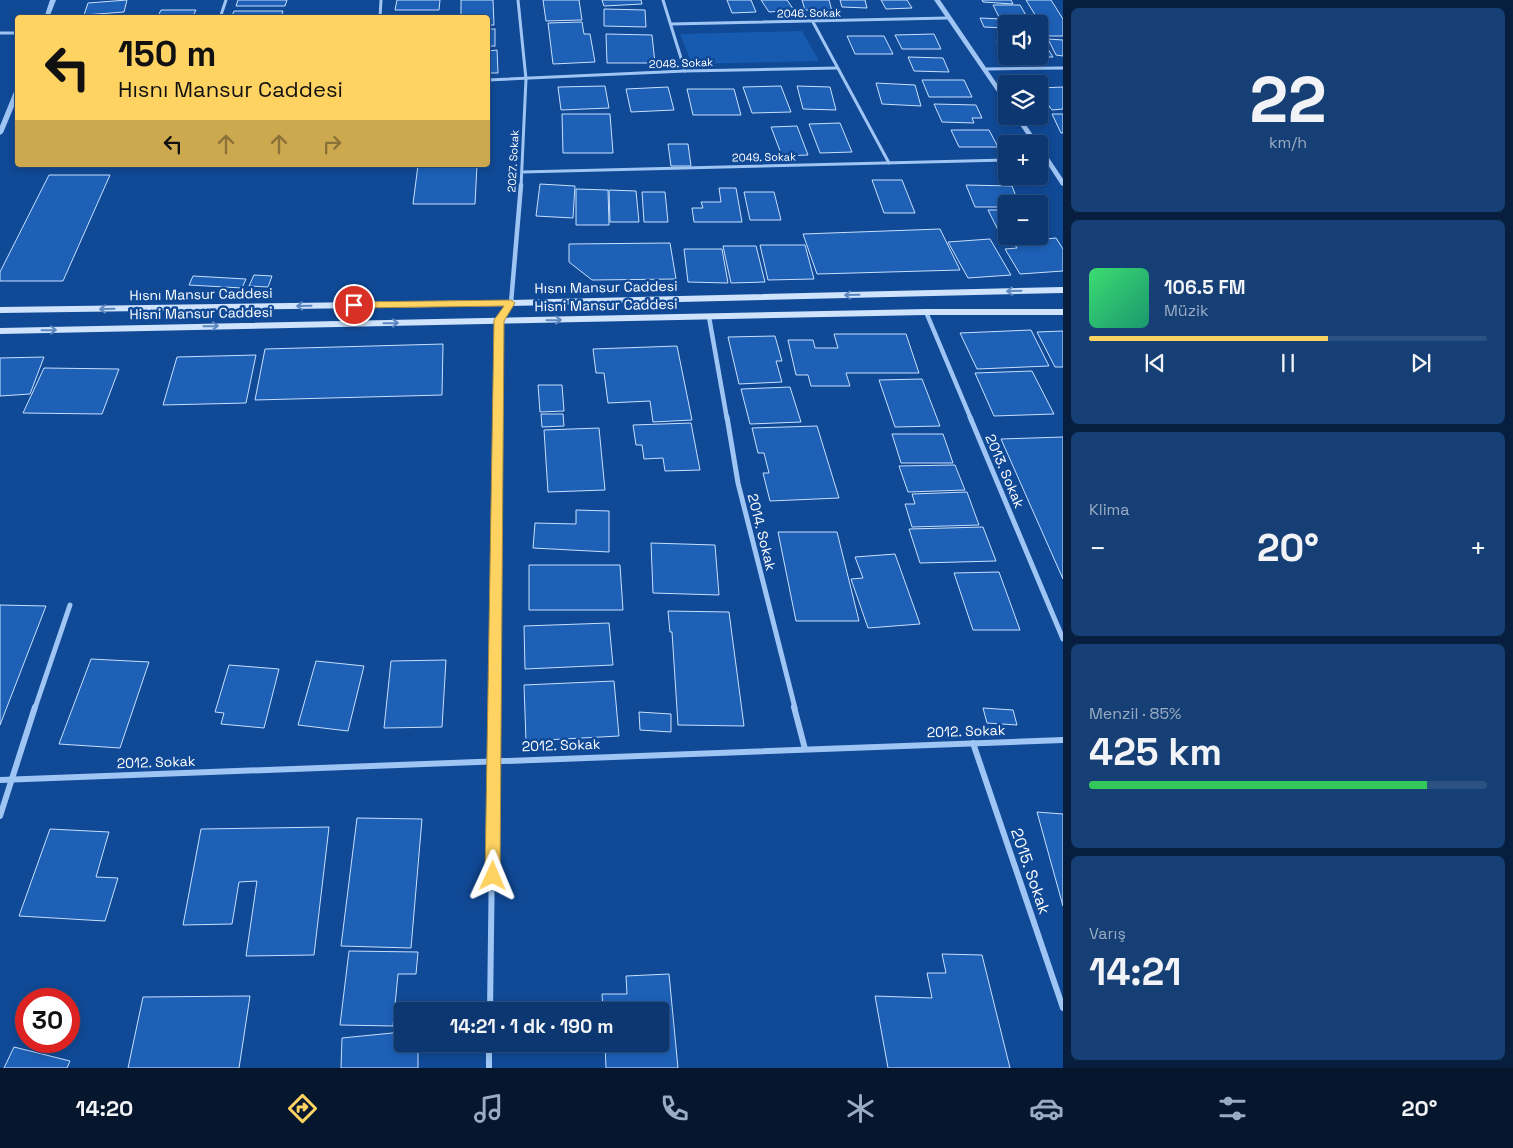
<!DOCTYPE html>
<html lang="tr">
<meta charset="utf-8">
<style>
:root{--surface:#0c3770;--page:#153f75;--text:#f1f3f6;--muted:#9aacc3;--line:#2c5183;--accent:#ffd362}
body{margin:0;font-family:"Space Grotesk",sans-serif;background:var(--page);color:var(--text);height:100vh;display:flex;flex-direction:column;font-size:19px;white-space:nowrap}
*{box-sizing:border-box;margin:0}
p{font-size:16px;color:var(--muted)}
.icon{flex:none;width:28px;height:28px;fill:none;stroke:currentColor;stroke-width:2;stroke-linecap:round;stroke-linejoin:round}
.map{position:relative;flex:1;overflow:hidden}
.panel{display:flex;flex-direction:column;gap:8px;padding:8px;background:#071e3e;width:450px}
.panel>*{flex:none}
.banner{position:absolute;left:15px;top:15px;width:475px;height:152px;border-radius:5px;box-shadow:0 2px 8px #0003,0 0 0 1px var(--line);background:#ffd362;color:#111;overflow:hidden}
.buttons{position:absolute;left:998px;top:15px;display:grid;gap:10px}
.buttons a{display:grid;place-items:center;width:50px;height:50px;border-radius:5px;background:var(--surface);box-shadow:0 2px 8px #0003,0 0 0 1px var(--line);font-size:25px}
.speed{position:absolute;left:15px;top:988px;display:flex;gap:10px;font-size:25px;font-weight:700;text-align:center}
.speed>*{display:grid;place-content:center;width:65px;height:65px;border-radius:50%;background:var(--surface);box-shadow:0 2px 8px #0003,0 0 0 1px var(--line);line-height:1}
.speed .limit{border:8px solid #d22;background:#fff;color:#111}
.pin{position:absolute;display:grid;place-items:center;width:42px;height:42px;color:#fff;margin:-21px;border:2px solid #fff;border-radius:50%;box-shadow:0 1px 5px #0007}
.me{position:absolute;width:55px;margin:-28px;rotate:1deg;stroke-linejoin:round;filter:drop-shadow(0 0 4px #0008)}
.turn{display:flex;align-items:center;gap:18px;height:105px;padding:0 20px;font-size:22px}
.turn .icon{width:65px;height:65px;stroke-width:2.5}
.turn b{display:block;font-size:35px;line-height:42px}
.lanes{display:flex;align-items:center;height:48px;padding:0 20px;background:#0003;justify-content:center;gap:25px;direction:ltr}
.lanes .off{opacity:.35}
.big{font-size:38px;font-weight:600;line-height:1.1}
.panel .widget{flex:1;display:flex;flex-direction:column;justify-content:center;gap:8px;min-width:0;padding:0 18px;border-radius:8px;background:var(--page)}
.panel .dial{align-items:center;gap:0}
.dial b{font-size:65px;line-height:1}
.song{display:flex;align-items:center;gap:15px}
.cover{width:60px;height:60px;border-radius:8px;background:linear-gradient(135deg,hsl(140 70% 55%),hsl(160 70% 35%))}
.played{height:5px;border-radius:2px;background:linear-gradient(90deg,var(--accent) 60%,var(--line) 60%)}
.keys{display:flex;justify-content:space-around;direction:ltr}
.heat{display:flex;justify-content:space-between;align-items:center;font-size:28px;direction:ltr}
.charge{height:8px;border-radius:4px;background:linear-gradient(90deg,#34c759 85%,var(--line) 0)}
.trip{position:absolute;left:394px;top:1002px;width:275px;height:50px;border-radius:5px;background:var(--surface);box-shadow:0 2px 8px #0003,0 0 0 1px var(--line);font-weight:600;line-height:50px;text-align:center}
.menu{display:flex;height:80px;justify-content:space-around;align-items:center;background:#05162d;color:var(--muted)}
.menu .icon{width:35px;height:35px}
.menu .selected{color:var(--accent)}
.menu b{font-size:22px;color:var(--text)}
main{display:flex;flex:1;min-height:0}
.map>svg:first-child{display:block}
.green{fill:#175bb1}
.building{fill:#1d60b6;stroke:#c7e0fe}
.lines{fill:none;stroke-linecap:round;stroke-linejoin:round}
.minor-far3{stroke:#9fc5f4;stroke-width:3}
.minor-far2{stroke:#9fc5f4;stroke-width:4.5}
.minor-far1{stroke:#9fc5f4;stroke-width:5}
.minor{stroke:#9fc5f4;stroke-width:6}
.tertiary{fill:#9fc5f4;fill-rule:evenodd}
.secondary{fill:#cfe3fd;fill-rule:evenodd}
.oneway{stroke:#5c87bf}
.route{fill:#ffd362;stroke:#a68940}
.labels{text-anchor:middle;stroke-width:5;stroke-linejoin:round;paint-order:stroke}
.far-street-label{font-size:11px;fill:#fff;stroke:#104996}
.street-label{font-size:14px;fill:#fff;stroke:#104996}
.near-street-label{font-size:16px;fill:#fff;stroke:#104996}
</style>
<main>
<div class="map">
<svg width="1063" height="1068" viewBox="0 0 1063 1068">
<rect width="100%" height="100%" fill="#104996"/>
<polygon class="green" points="802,31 819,61 692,64 680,34"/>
<g class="building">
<polygon points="127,0 124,12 84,15 88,3"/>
<polygon points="238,0 287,0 285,6 236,6"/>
<polygon points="397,0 440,0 439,10 395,10"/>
<polygon points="461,0 493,0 494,25 488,25 488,18 461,18"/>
<polygon points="543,0 579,0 582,20 546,21"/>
<polygon points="602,0 641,0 642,4 604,6"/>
<polygon points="727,0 751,0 756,12 732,13"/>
<polygon points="761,0 787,0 794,10 769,12"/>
<polygon points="802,0 829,0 832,11 805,10"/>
<polygon points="840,0 865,0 867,8 842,7"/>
<polygon points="881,0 907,0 912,8 886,9"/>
<polygon points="982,0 1011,0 1013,4 983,2"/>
<polygon points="1026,0 1051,0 1063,19 1063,36 1048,36"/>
<polygon points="993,5 1020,5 1027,17 999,17"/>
<polygon points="604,9 645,10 646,27 604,26"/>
<polygon points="161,10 196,10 192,18 157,18"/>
<polygon points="234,11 283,11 281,18 231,18"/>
<polygon points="980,18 1025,20 1027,24 1006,24 1006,28 984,27"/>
<polygon points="582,22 584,34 590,34 595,62 553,64 548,23"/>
<rect x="488" y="29" width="7" height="17"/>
<polygon points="606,34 652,35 655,63 607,63"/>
<polygon points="934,34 941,49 902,49 895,35"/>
<polygon points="847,36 884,36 893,54 855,54"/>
<polygon points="1048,39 1063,40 1063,56 1056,55"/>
<polygon points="997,41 1006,41 1006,56 1039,56 1039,41 1043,41 1053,57 1006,57"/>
<polygon points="497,50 498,73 488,73 488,51"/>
<polygon points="908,57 943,58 949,72 914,71"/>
<polygon points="922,80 964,80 972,97 929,97"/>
<polygon points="876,83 915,85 921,106 882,104"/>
<polygon points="605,86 609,108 561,110 558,87"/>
<polygon points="781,86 791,112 752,113 743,87"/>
<polygon points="797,86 830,87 836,110 803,109"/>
<polygon points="668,87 674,110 631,112 626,89"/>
<polygon points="1063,87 1063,109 1052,110 1039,92 1039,88"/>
<polygon points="687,89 734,89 741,115 693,115"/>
<polygon points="934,104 976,105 982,118 972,118 974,123 942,122"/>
<polygon points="562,114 610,114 613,153 563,153"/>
<polygon points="1052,114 1063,114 1063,133 1061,133"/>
<polygon points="840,123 852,152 820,153 809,124"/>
<polygon points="797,126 808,155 782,156 771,127"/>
<polygon points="951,130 989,130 998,147 959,147"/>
<polygon points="668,144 688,144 691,166 671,166"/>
<polygon points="418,165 477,165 475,204 413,204"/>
<polygon points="49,175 110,175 63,281 0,281 0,272"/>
<polygon points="872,180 902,180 915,213 884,213"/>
<polygon points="540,184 575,186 573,218 536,216"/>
<polygon points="966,185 1012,186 1019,204 1006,204 1006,207 975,207"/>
<polygon points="719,188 736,188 742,222 694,222 692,208 703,208 701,202 721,202"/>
<polygon points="576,189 608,190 609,225 576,225"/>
<polygon points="609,190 636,191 639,222 610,222"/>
<polygon points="642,192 665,192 668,222 644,222"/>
<polygon points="744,192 774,192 781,220 750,220"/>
<polygon points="988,210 1006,210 1006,232 999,232"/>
<polygon points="940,229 960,270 817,274 803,234"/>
<polygon points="1056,238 1063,249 1063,271 1020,274 1005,249 1017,248 1013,242"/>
<polygon points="990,239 1011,275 968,278 948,242"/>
<polygon points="670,243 676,279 592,280 569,262 569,244"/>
<polygon points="760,245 805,245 814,279 768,280"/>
<polygon points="723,246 756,246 765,282 731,283"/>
<polygon points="684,249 722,249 728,283 688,282"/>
<polygon points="254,275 272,276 268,287 249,286"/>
<polygon points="193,276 246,279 242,288 189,285"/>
<polygon points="1031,330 1049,366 977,369 960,333"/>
<polygon points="1063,331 1063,367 1055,367 1037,332"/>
<polygon points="834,334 906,334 919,373 846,373 850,386 811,386 808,375 796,375 788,340 813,340 815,348 838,348"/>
<polygon points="775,336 782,361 776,361 782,382 739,384 728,337"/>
<polygon points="443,344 442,395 255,400 265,349"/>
<polygon points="677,346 692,420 653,422 650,401 608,403 604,373 596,373 593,349"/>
<polygon points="256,355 246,403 163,405 177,357"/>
<polygon points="44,357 30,394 0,396 0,358"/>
<polygon points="44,368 119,369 102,414 23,413"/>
<polygon points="1032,371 1054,414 994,416 975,373"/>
<polygon points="922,379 940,426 895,427 879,380"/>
<polygon points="538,385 562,385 564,411 540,412"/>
<polygon points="790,387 801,422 750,424 741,389"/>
<polygon points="541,414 563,414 564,426 542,427"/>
<polygon points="691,423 700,470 665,471 663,458 644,459 642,445 636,445 633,425"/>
<polygon points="817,426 839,498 770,501 763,473 769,473 764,453 758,453 752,428"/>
<polygon points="599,428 605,490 548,492 544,430"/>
<polygon points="892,434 943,434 953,463 901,463"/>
<polygon points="1063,437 1063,579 1001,439"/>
<polygon points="955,465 965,490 908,492 899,466"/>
<polygon points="967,492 979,525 912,527 905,504 915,504 912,494"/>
<polygon points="576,510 609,511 609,552 533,548 535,523 576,524"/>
<polygon points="983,527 996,561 920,563 909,529"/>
<polygon points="778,532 837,532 859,621 796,621"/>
<polygon points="651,543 715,545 719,595 653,593"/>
<polygon points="895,554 920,624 868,628 851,579 863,578 855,557"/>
<polygon points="529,565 620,565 623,610 529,610"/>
<polygon points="999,572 1020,630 973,630 954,573"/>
<polygon points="0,605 46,606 0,725"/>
<polygon points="668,611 729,612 744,726 678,725 672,632 670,632"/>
<polygon points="609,623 613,665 525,669 524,626"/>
<polygon points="91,659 149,662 120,748 59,744"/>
<polygon points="446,660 442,727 384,728 391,661"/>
<polygon points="316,661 364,666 348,731 298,725"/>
<polygon points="229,665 279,669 264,728 221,724 224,713 215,712"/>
<polygon points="614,681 619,736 526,741 524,685"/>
<polygon points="983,708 1013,710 1017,725 987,723"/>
<polygon points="639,712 671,714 671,732 640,730"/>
<polygon points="1037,812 1063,814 1063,906"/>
<polygon points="357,818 422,819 411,948 341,946"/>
<polygon points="329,827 314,955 246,956 257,881 239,882 232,924 183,925 201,829"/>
<polygon points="50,829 109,832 96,877 118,878 105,921 19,916"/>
<polygon points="349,951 418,952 416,974 398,974 393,1026 340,1025"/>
<polygon points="942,954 982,955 1010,1068 888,1068 875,996 932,998 927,973 946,973"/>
<polygon points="669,974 678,1068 606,1068 605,1044 660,1044 660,1011 603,1011 602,994 627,994 626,976"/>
<polygon points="250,996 239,1068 128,1068 143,997"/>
<polygon points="402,1032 402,1044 418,1044 418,1068 341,1068 342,1038"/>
<polygon points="14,1047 70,1061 67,1068 4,1068"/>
</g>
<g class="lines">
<g class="minor-far3">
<polyline points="518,0 526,79 521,187"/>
<polyline points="663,0 685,71"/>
<polyline points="220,18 226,0"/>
<polyline points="380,18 381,0"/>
<polyline points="813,22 889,163"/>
<polyline points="671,24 947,18"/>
<polyline points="0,33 18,33"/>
<polyline points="984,69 1063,68"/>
<polyline points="488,80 685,71 837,68"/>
<polyline points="1039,159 1047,158"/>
<polyline points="522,172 1006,160"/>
</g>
<g class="minor-far2">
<polyline points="926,312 971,419"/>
<polyline points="709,317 727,419"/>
<polyline points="498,419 499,321 511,303 521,185"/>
</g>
<g class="minor-far1">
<polyline points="727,417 738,483 795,708"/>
<polyline points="970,417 1063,639"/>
<polyline points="35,708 70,605"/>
<polyline points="494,708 498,417"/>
</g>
<g class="minor">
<polyline points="794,707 805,749"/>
<polyline points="973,743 1063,1008"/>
<polyline points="0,780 1063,740"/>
<polyline points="0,816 35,707"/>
<polyline points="490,1011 494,707"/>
<polyline points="489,1044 489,1068"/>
</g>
<g class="tertiary">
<polygon points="50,0 56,0 49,18 44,18"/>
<polygon points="934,0 940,0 1006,97 1006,103 1004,102"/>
<polygon points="18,87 18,97 3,133 0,135 0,126 15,89"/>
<polygon points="1014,116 1020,116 1039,144 1033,144"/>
<polygon points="1039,145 1041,146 1063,179 1063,186 1061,185 1039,151"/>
</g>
<g class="secondary">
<polygon points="1063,287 1063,293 511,306 0,313 0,307 511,300"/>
<polygon points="926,309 1063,309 1063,315 926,315 0,334 0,328"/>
</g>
</g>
<defs><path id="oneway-shaft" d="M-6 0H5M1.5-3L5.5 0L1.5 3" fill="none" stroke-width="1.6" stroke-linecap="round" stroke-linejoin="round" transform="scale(1.25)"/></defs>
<g class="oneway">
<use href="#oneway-shaft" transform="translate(1014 291) rotate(178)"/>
<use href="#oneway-shaft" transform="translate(852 295) rotate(179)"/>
<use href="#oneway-shaft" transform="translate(304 306) rotate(179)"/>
<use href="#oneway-shaft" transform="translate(107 309) rotate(179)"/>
<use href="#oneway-shaft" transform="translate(554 320) rotate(-1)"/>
<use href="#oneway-shaft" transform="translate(391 323) rotate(-1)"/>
<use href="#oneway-shaft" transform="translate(211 326) rotate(-1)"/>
<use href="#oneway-shaft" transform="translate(49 330) rotate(-1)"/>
</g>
<polygon class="route" points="511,300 515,303 504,321 500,876 498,881 493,883 488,881 485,876 494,320 504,306 354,308 349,305 354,302"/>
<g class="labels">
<g class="far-street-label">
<text transform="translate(809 13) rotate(-1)" y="4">2046. Sokak</text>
<text transform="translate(681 63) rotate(-2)" y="4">2048. Sokak</text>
<text transform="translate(764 157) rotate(-1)" y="4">2049. Sokak</text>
<text transform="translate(513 161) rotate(-87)" y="4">2027. Sokak</text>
</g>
<g class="street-label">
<text transform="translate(606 287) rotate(-1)" y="5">Hısnı Mansur Caddesi</text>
<text transform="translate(201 294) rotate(-1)" y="5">Hısnı Mansur Caddesi</text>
<text transform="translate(606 305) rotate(-1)" y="5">Hisni Mansur Caddesi</text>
<text transform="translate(201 313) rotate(-1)" y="5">Hisni Mansur Caddesi</text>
<text transform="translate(1005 471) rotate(67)" y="5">2013. Sokak</text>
<text transform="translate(762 532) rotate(76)" y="5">2014. Sokak</text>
<text transform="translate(966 731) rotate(-2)" y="5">2012. Sokak</text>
<text transform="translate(561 745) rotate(-2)" y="5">2012. Sokak</text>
<text transform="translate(156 762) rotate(-2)" y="5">2012. Sokak</text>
</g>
<g class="near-street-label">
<text transform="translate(1031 871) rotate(71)" y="6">2015. Sokak</text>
</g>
</g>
</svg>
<div class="buttons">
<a><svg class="icon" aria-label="sound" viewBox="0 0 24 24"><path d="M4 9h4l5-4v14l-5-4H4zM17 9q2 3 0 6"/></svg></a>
<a><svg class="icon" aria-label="layers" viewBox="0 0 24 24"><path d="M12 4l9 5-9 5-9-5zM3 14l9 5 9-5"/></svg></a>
<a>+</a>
<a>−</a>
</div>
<div class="speed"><div class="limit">30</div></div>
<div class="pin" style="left:354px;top:305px;background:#d93025"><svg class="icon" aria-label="arrive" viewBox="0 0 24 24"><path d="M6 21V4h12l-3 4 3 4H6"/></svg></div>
<svg class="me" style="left:493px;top:876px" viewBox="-20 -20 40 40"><path d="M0-17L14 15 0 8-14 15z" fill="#ffd362" stroke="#fff" stroke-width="4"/></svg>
<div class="trip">14:21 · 1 dk · 190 m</div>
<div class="banner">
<div class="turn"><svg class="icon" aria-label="left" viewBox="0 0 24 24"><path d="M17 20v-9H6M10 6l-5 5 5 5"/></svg><div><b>150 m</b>Hısnı Mansur Caddesi</div></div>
<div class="lanes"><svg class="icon" aria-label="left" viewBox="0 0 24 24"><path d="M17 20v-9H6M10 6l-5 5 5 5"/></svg><svg class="icon off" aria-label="ahead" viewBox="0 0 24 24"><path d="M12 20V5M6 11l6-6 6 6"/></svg><svg class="icon off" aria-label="ahead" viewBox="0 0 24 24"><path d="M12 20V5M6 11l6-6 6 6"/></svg><svg class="icon off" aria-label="right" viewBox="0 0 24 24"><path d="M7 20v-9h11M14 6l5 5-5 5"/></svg></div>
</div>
</div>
<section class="panel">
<div class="widget dial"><b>22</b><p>km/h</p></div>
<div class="widget">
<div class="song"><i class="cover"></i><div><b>106.5 FM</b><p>Müzik</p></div></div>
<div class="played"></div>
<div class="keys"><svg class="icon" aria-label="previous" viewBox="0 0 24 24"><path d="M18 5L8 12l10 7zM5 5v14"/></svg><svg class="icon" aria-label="pause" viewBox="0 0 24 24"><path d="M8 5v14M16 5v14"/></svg><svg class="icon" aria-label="next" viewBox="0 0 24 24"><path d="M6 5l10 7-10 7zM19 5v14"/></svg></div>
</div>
<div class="widget"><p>Klima</p>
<div class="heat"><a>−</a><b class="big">20°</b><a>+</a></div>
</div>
<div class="widget"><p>Menzil · 85%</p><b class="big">425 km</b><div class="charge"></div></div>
<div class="widget"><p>Varış</p><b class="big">14:21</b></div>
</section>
</main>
<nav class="menu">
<b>14:20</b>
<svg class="icon selected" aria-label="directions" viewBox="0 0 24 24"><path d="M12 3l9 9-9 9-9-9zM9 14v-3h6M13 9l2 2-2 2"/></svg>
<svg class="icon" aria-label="music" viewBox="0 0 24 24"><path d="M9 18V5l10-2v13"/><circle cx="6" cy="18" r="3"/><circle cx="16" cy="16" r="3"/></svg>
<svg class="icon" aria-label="phone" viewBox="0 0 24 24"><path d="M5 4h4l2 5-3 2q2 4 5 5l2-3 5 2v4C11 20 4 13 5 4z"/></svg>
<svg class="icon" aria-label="climate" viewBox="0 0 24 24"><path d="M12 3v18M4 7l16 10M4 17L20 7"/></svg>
<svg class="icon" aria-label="car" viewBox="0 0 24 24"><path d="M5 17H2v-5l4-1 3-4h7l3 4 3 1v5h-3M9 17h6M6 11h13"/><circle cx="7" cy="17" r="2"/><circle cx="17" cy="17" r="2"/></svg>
<svg class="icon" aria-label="filters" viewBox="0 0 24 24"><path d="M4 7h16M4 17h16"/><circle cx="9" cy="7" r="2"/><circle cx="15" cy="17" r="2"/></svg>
<b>20°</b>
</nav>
